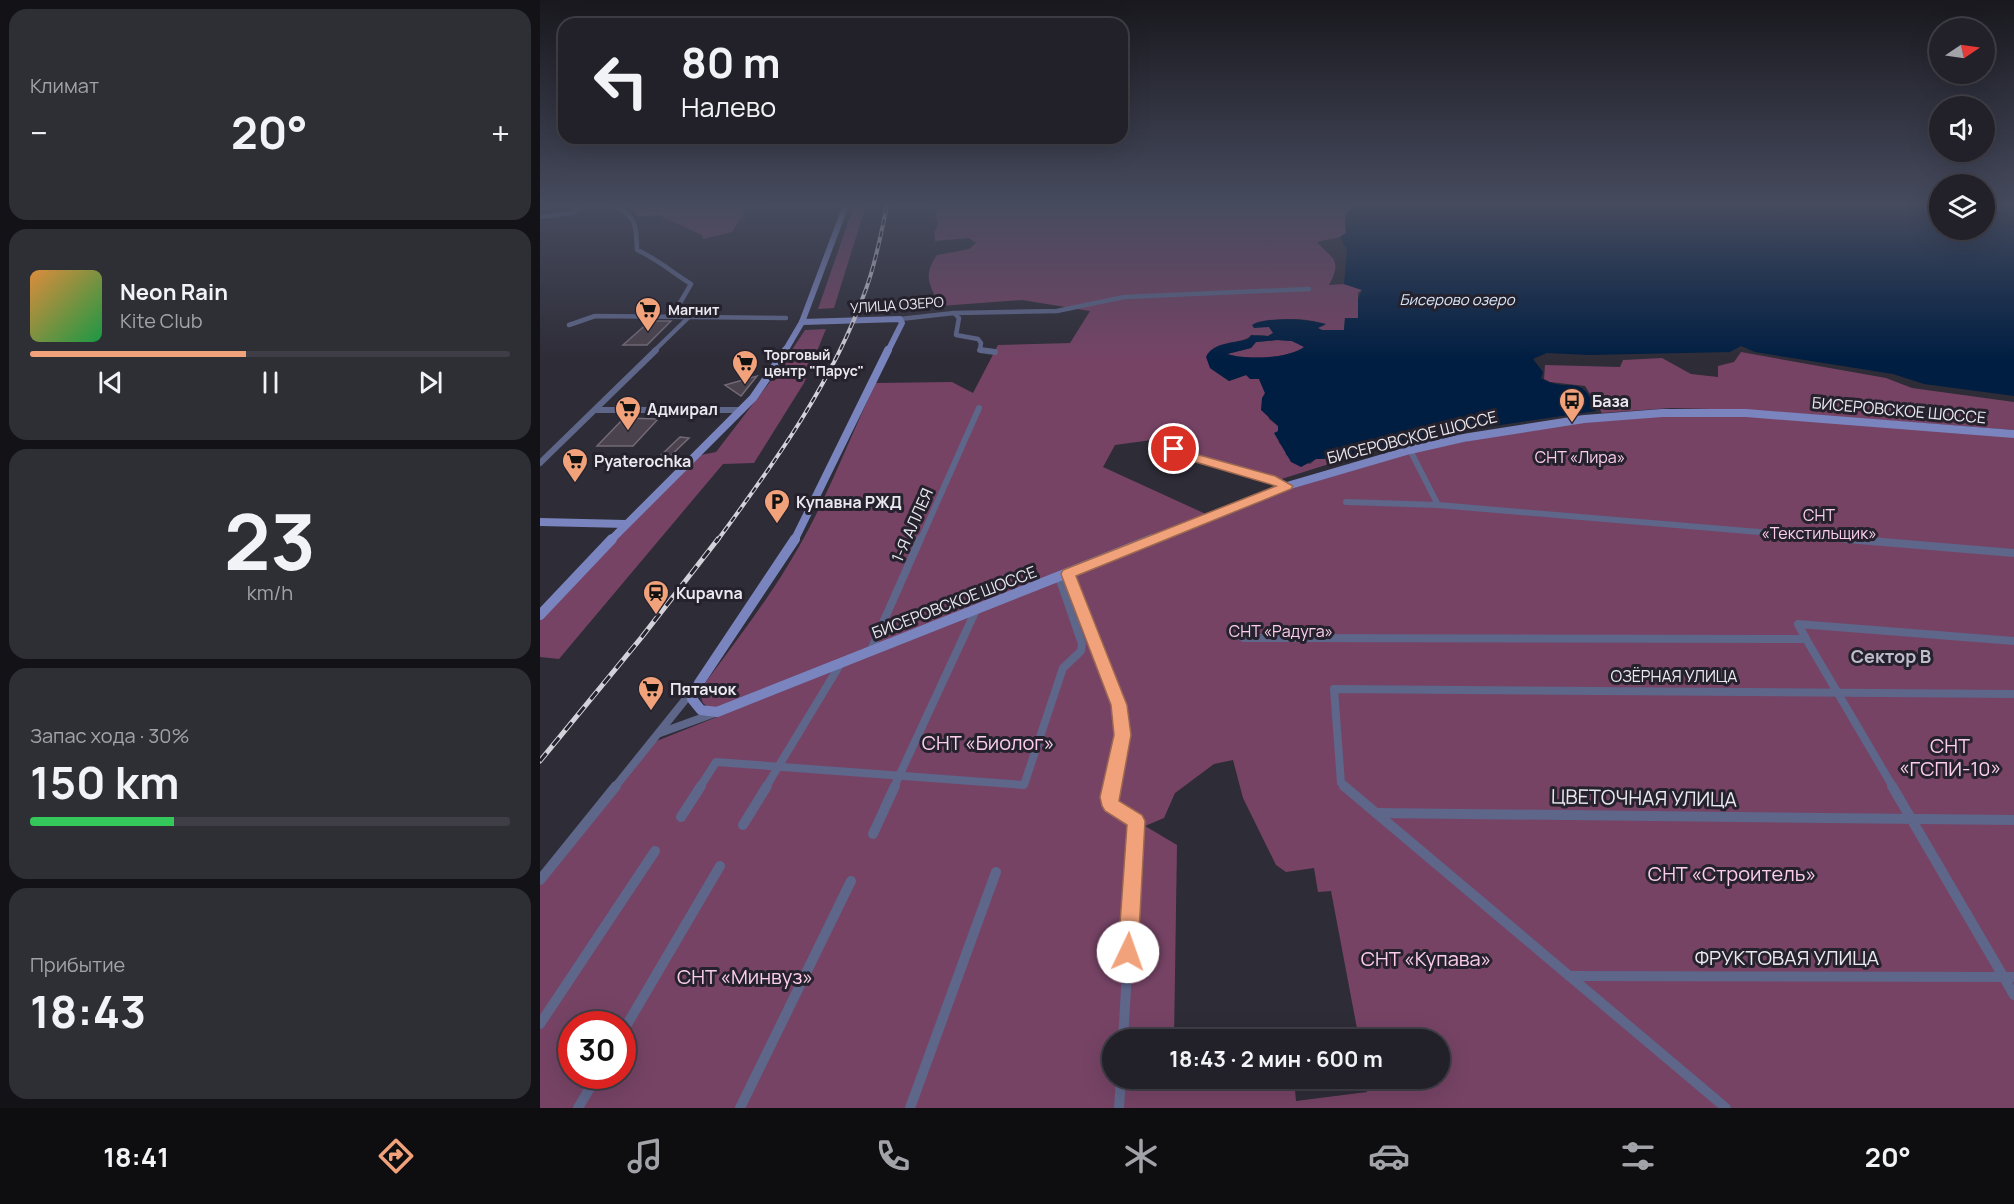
<!DOCTYPE html>
<html lang="ru">
<meta charset="utf-8">
<style>
:root{--surface:#222129;--page:#2e2e35;--text:#f1f3f6;--muted:#a2a3a8;--line:#3f3e46;--accent:#f1a27b}
body{margin:0;font-family:Manrope,sans-serif;background:var(--page);color:var(--text);height:100vh;display:flex;flex-direction:column;font-size:22px;white-space:nowrap}
*{box-sizing:border-box;margin:0}
p{font-size:20px;color:var(--muted)}
.icon{flex:none;width:33px;height:33px;fill:none;stroke:currentColor;stroke-width:2;stroke-linecap:round;stroke-linejoin:round}
.map{position:relative;flex:1;overflow:hidden}
.details{display:flex;flex-direction:column;gap:9px;padding:9px;background:#131217;width:540px}
.details>*{flex:none}
.hud{position:absolute;left:18px;top:18px;width:570px;height:126px;border-radius:18px;box-shadow:0 6px 24px #0002,0 0 0 2px var(--line);background:#222129;color:var(--text);overflow:hidden}
.needle{width:39px;rotate:77deg}
.controls{position:absolute;left:1389px;top:18px;display:grid;gap:12px}
.controls a{display:grid;place-items:center;width:66px;height:66px;border-radius:50%;background:var(--surface);box-shadow:0 6px 24px #0002,0 0 0 2px var(--line);font-size:30px}
.speed{position:absolute;left:18px;top:1011px;display:flex;gap:12px;font-size:30px;font-weight:700;text-align:center}
.speed>*{display:grid;place-content:center;width:78px;height:78px;border-radius:50%;background:var(--surface);box-shadow:0 6px 24px #0002,0 0 0 2px var(--line);line-height:1}
.speed .limit{border:9px solid #d22;background:#fff;color:#111}
.pin{position:absolute;display:grid;place-items:center;width:51px;height:51px;color:#fff;margin:-26px;border:3px solid #fff;border-radius:50%;box-shadow:0 2px 6px #0007}
.me{position:absolute;width:66px;margin:-33px;rotate:3deg;stroke-linejoin:round;filter:drop-shadow(0 0 4px #0008)}
.turn{display:flex;align-items:center;gap:21px;height:126px;padding:0 24px;font-size:27px}
.turn .icon{width:78px;height:78px;stroke-width:2.5}
.turn b{display:block;font-size:42px;line-height:51px}
.big{font-size:45px;font-weight:700;line-height:1.1}
.details .tile{flex:1;display:flex;flex-direction:column;justify-content:center;gap:9px;min-width:0;padding:0 21px;border-radius:18px;background:var(--page)}
.details .dial{align-items:center;gap:0}
.dial b{font-size:78px;line-height:1}
.song{display:flex;align-items:center;gap:18px}
.cover{width:72px;height:72px;border-radius:9px;background:linear-gradient(135deg,hsl(30 70% 55%),hsl(140 70% 35%))}
.played{height:6px;border-radius:3px;background:linear-gradient(90deg,var(--accent) 45%,var(--line) 45%)}
.keys{display:flex;justify-content:space-around;direction:ltr}
.heat{display:flex;justify-content:space-between;align-items:center;font-size:33px;direction:ltr}
.charge{height:9px;border-radius:4px;background:linear-gradient(90deg,#34c759 30%,var(--line) 0)}
.trip{position:absolute;left:562px;top:1029px;width:348px;height:60px;border-radius:30px;background:var(--surface);box-shadow:0 6px 24px #0002,0 0 0 2px var(--line);font-weight:700;line-height:60px;text-align:center}
.menu{display:flex;height:96px;justify-content:space-around;align-items:center;background:#0e0d10;color:var(--muted)}
.menu .icon{width:42px;height:42px}
.menu .selected{color:var(--accent)}
.menu b{font-size:27px;color:var(--text)}
main{display:flex;flex:1;min-height:0}
.map>svg:first-child{display:block}
.green{fill:#764365;fill-rule:evenodd}
.water{fill:#001e42;fill-rule:evenodd}
.building{fill:#4a424c;stroke:#736a76;stroke-width:1.5}
.lines{fill:none;stroke-linecap:round;stroke-linejoin:round}
.street-far3{stroke:#5e668a;stroke-width:4.5}
.street-far2{stroke:#5e668a;stroke-width:6}
.street-far1{stroke:#5e668a;stroke-width:8}
.street{stroke:#5e668a;stroke-width:10}
.secondary-far2{stroke:#7a85bf;stroke-width:6}
.secondary-far1{stroke:#7a85bf;stroke-width:8}
.secondary{stroke:#7a85bf;stroke-width:10}
.rail-far1-casing{stroke:#d3d1d9;stroke-width:4}
.rail-casing{stroke:#d3d1d9;stroke-width:5}
.rail-far1{stroke:#25222d;stroke-width:2;stroke-dasharray:6;stroke-linecap:butt}
.rail{stroke:#25222d;stroke-width:3;stroke-dasharray:10;stroke-linecap:butt}
.route{fill:#f1a27b;stroke:#9d6950;stroke-width:1.5}
.labels{text-anchor:middle;stroke-width:6;stroke-linejoin:round;paint-order:stroke}
.far-street-label{font-size:14px;fill:#eae8f0;stroke:#25222d}
.far-poi-label{font-size:14px;font-weight:bold;fill:#eae8f0;stroke:#25222d;text-anchor:start}
.far-water-label{font-size:15px;font-style:italic;fill:#d5e6f9;stroke:#25222d}
.poi-label{font-size:16px;font-weight:bold;fill:#eae8f0;stroke:#25222d;text-anchor:start}
.street-label{font-size:16px;fill:#eae8f0;stroke:#25222d}
.park-label{font-size:16px;fill:#fcceeb;stroke:#25222d}
.neighbourhood-label{font-size:18px;font-weight:bold;fill:#c0bdcb;stroke:#25222d}
.near-park-label{font-size:20px;fill:#fcceeb;stroke:#25222d}
.near-street-label{font-size:20px;fill:#eae8f0;stroke:#25222d}
</style>
<main>
<section class="details">
<div class="tile"><p>Климат</p>
<div class="heat"><a>−</a><b class="big">20°</b><a>+</a></div>
</div>
<div class="tile">
<div class="song"><i class="cover"></i><div><b>Neon Rain</b><p>Kite Club</p></div></div>
<div class="played"></div>
<div class="keys"><svg class="icon" aria-label="previous" viewBox="0 0 24 24"><path d="M18 5L8 12l10 7zM5 5v14"/></svg><svg class="icon" aria-label="pause" viewBox="0 0 24 24"><path d="M8 5v14M16 5v14"/></svg><svg class="icon" aria-label="next" viewBox="0 0 24 24"><path d="M6 5l10 7-10 7zM19 5v14"/></svg></div>
</div>
<div class="tile dial"><b>23</b><p>km/h</p></div>
<div class="tile"><p>Запас хода · 30%</p><b class="big">150 km</b><div class="charge"></div></div>
<div class="tile"><p>Прибытие</p><b class="big">18:43</b></div>
</section>
<div class="map">
<svg width="1474" height="1108" viewBox="0 0 1474 1108">
<rect width="100%" height="100%" fill="#2e2c37"/>
<g class="green">
<polygon points="90,205 239,205 207,209 192,232 163,239 162,235 118,215 99,217"/>
<polygon points="314,205 326,205 294,308 278,309"/>
<path d="M 393,205 L 814,205 L 805,216 L 806,233 L 800,237 L 777,242 C 792,259 803,259 789,285 L 804,284 L 822,290 L 818,293 L 818,318 L 805,318 L 804,330 L 782,330 L 777,328 L 785,325 C 764,316 737,319 715,323 L 729,327 L 734,333 L 728,336 C 704,331 686,353 670,368 L 689,381 L 706,375 L 719,379 L 725,393 L 729,419 L 738,426 L 739,443 L 745,448 L 746,455 L 770,464 L 776,459 L 808,458 L 732,482 L 627,450 L 619,439 L 575,445 L 563,467 L 668,515 L 178,707 C 159,708 159,698 165,683 C 197,640 230,597 257,550 C 288,497 309,438 336,383 L 412,382 L 433,393 L 458,345 L 530,343 L 550,311 L 482,300 L 400,306 C 390,285 382,276 397,255 L 429,249 L 436,243 L 429,238 L 395,241 L 394,233 L 398,224 Z"/>
<polygon points="286,329 264,383 214,463 183,464 19,659 0,657 0,615 156,456 176,452 236,374 265,330"/>
<path d="M 737,340 L 752,341 L 765,347 C 747,359 707,360 687,354 L 711,348 L 716,342 Z"/>
<polygon points="1201,352 1346,378 1372,388 1474,402 1474,430 1208,410 1131,408 1062,413 1045,386 1010,382 1004,379 1005,365 1080,367 1083,360 1122,358 1151,374 1178,377 1178,366 1194,362"/>
<path d="M 1208,416 L 1474,437 L 1474,1108 L 0,1108 L 0,880 L 109,744 L 750,489 L 871,453 L 970,432 L 1088,417 ZM 693,760 L 703,798 L 736,865 L 746,872 L 774,868 L 778,892 L 791,891 L 819,1039 L 900,1040 L 900,1078 L 825,1079 L 827,1092 L 756,1101 L 754,1079 L 573,1078 L 573,1040 L 634,1039 L 637,845 L 605,826 L 624,818 L 635,793 L 674,764 ZM 32,1024 L 82,1024 L 82,1076 L 32,1076 Z"/>
</g>
<path class="water" d="M 814,205 L 1399,205 L 1400,230 L 1444,230 L 1445,205 L 1474,205 L 1474,396 L 1384,384 L 1353,374 L 1215,352 L 1201,346 L 1190,352 L 1049,355 L 1007,353 L 993,359 L 1003,372 L 1001,378 C 1029,395 1042,370 1056,411 L 926,430 L 849,446 L 808,458 L 776,459 L 761,467 L 751,462 L 734,433 L 738,431 L 738,426 L 721,410 L 722,398 L 725,393 L 719,379 L 710,379 L 706,375 L 689,381 L 670,368 L 666,357 C 673,342 694,343 708,339 L 711,335 L 728,336 L 733,333 L 729,327 L 714,328 L 712,325 C 726,316 770,319 786,324 L 778,328 L 782,330 L 804,330 L 805,318 L 818,318 L 818,299 L 822,290 L 804,284 L 807,250 L 800,237 L 806,233 L 805,216 ZM 737,340 L 752,341 L 764,347 C 748,359 705,360 687,354 L 711,348 L 716,342 Z"/>
<g class="building">
<polygon points="110,321 131,321 107,345 83,345"/>
<polygon points="217,376 201,396 185,385"/>
<polygon points="84,418 118,419 93,446 57,446"/>
<polygon points="140,437 149,438 124,462 115,461"/>
</g>
<g class="lines">
<g class="street-far3">
<path d="M 72,205 C 97,216 96,225 97,250 C 116,258 133,273 151,284 L 133,315"/>
<polyline points="0,217 32,213 44,205"/>
<polyline points="414,313 517,311 584,297 769,289"/>
<polyline points="360,319 414,313 419,318 416,335 438,339 441,343 440,350 449,351"/>
<polyline points="29,325 55,316 246,318"/>
<polyline points="114,351 151,315"/>
</g>
<g class="street-far2">
<polyline points="440,350 455,352"/>
<polyline points="55,410 202,410"/>
<polyline points="634,449 636,452 686,465 747,486"/>
<polyline points="870,450 898,505 1325,541"/>
<polyline points="0,463 116,350"/>
<polyline points="806,502 898,505"/>
<polyline points="380,541 439,408"/>
</g>
<g class="street-far1">
<polyline points="1307,539 1474,553"/>
<polyline points="528,574 579,705 582,735 573,787"/>
<polyline points="704,638 1266,639 1353,787"/>
<polyline points="1266,639 1258,624 1474,641"/>
<polyline points="330,652 380,539"/>
<polyline points="120,733 175,713"/>
<polyline points="75,787 153,690"/>
<polyline points="160,787 176,762 484,785 523,668 541,651 542,644 519,577"/>
<polyline points="226,787 301,663"/>
<polyline points="354,787 436,610"/>
<polyline points="806,787 801,783 794,689 1474,694"/>
</g>
<g class="street">
<polyline points="573,786 570,802 575,809 596,821 583,1040"/>
<polyline points="804,786 1186,1108"/>
<polyline points="1352,786 1474,995"/>
<polyline points="836,813 1474,820"/>
<polyline points="141,817 161,786"/>
<polyline points="203,825 227,786"/>
<polyline points="333,834 355,786"/>
<polyline points="0,880 76,786"/>
<polyline points="1029,976 1474,977"/>
<polyline points="0,1024 115,851"/>
<polyline points="82,1033 180,866"/>
<polyline points="38,1108 57,1076"/>
<polyline points="200,1108 311,881"/>
<polyline points="370,1108 456,872"/>
<polyline points="579,1108 581,1078"/>
</g>
<g class="secondary-far2">
<polyline points="262,322 360,319 362,323 348,351"/>
<polyline points="245,351 262,322 306,205"/>
</g>
<g class="secondary-far1">
<polyline points="0,522 86,524"/>
<polyline points="70,541 213,398 246,350"/>
<polyline points="254,541 348,350"/>
<polyline points="609,541 747,486 870,450 923,438 1044,419 1122,413 1206,413 1474,434"/>
</g>
<g class="secondary">
<polyline points="255,539 159,683 152,699 161,710 177,712 613,539"/>
<polyline points="0,615 72,539"/>
</g>
<defs>
<path id="rail-far1" d="M 177,541 C 235,462 293,382 326,289 C 336,262 341,234 347,205"/>
<polyline id="rail" points="0,761 101,638 178,539"/>
</defs>
<use href="#rail-far1" class="rail-far1-casing"/>
<use href="#rail" class="rail-casing"/>
<use href="#rail-far1" class="rail-far1"/>
<use href="#rail" class="rail"/>
</g>
<linearGradient id="sky" x2="0" y2="1"><stop stop-color="#19181e"/><stop offset="0.57" stop-color="#464b5e"/><stop offset="1" stop-color="#464b5e" stop-opacity="0"/></linearGradient>
<rect width="1474" height="360" fill="url(#sky)"/>
<polygon class="route" points="634,446 641,450 735,476 753,486 751,489 536,576 587,705 591,735 579,801 602,815 605,821 598,952 595,959 588,962 581,959 578,952 587,825 565,811 562,806 560,797 574,735 571,705 521,574 523,570 736,486 632,455 628,449"/>
<defs>
<symbol id="supermarket-pin" viewBox="-11 -11 22 30"><path d="M0 17L-7.5 6A9.5 9.5 0 1 1 7.5 6Z" fill="#f1a27b" stroke="#25222d"/><path d="M-6-5.5h2.5l.6 2H6L4.5 2H-2.5L-4.4-4H-6ZM-1.5 3.2a1.3 1.3 0 1 0 .1 0ZM3 3.2a1.3 1.3 0 1 0 .1 0Z" fill="#111"/></symbol>
<symbol id="bus-pin" viewBox="-11 -11 22 30"><path d="M0 17L-7.5 6A9.5 9.5 0 1 1 7.5 6Z" fill="#f1a27b" stroke="#25222d"/><path d="M-5-6H5V4H4V6H2V4H-2V6H-4V4H-5ZM-3.5-4V0h7V-4ZM-3.5 1.2v1.5H-2V1.2ZM2 1.2v1.5H3.5V1.2Z" fill="#111"/></symbol>
<symbol id="parking-pin" viewBox="-11 -11 22 30"><path d="M0 17L-7.5 6A9.5 9.5 0 1 1 7.5 6Z" fill="#f1a27b" stroke="#25222d"/><path d="M-3.5-5.5H1a3.5 3.5 0 0 1 0 7H-1V5.5H-3.5ZM-1-3.4V-.6H.8a1.4 1.4 0 0 0 0-2.8Z" fill="#111"/></symbol>
<symbol id="station-pin" viewBox="-11 -11 22 30"><path d="M0 17L-7.5 6A9.5 9.5 0 1 1 7.5 6Z" fill="#f1a27b" stroke="#25222d"/><path d="M-3-6H3Q5-6 5-4V2Q5 4 3 4L4.5 6H3L1.5 4h-3L-3 6H-4.5L-3 4Q-5 4-5 2V-4Q-5-6-3-6ZM-3.5-4v3h7v-3ZM-3.5 1v1.5H-2V1ZM2 1v1.5H3.5V1Z" fill="#111"/></symbol>
</defs>
<g fill-rule="evenodd">
<use href="#supermarket-pin" x="93" y="295" width="30" height="40"/>
<use href="#supermarket-pin" x="190" y="348" width="30" height="40"/>
<use href="#bus-pin" x="1017" y="386" width="30" height="40"/>
<use href="#supermarket-pin" x="73" y="394" width="30" height="40"/>
<use href="#supermarket-pin" x="20" y="446" width="30" height="40"/>
<use href="#parking-pin" x="222" y="487" width="30" height="40"/>
<use href="#station-pin" x="101" y="578" width="30" height="40"/>
<use href="#supermarket-pin" x="96" y="674" width="30" height="40"/>
</g>
<g class="labels">
<g class="far-street-label">
<text transform="translate(357 305) rotate(-4)" y="5">УЛИЦА ОЗЕРО</text>
</g>
<g class="far-poi-label">
<text x="128" y="315">Магнит</text>
<text x="224" y="360">Торговый<tspan x="224" dy="16">центр "Парус"</tspan></text>
</g>
<g class="far-water-label">
<text x="917" y="305">Бисерово озеро</text>
</g>
<g class="poi-label">
<text x="1052" y="407">База</text>
<text x="107" y="415">Адмирал</text>
<text x="54" y="467">Pyaterochka</text>
<text x="256" y="508">Купавна РЖД</text>
<text x="136" y="599">Kupavna</text>
<text x="130" y="695">Пятачок</text>
</g>
<g class="street-label">
<text transform="translate(1359 410) rotate(5)" y="6">БИСЕРОВСКОЕ ШОССЕ</text>
<text transform="translate(872 437) rotate(-14)" y="6">БИСЕРОВСКОЕ ШОССЕ</text>
<text transform="translate(372 525) rotate(-66)" y="6">1-Я АЛЛЕЯ</text>
<text transform="translate(414 602) rotate(-21)" y="6">БИСЕРОВСКОЕ ШОССЕ</text>
<text x="1134" y="682">ОЗЁРНАЯ УЛИЦА</text>
</g>
<g class="park-label">
<text x="1040" y="463">СНТ «Лира»</text>
<text x="1279" y="521">СНТ<tspan x="1279" dy="18">«Текстильщик»</tspan></text>
<text x="741" y="637">СНТ «Радуга»</text>
</g>
<g class="neighbourhood-label">
<text x="1351" y="663">Сектор В</text>
</g>
<g class="near-park-label">
<text x="448" y="750">СНТ «Биолог»</text>
<text x="1410" y="753">СНТ<tspan x="1410" dy="23">«ГСПИ-10»</tspan></text>
<text x="1192" y="881">СНТ «Строитель»</text>
<text x="886" y="966">СНТ «Купава»</text>
<text x="205" y="984">СНТ «Минвуз»</text>
</g>
<g class="near-street-label">
<text transform="translate(1104 798) rotate(1)" y="7">ЦВЕТОЧНАЯ УЛИЦА</text>
<text x="1247" y="965">ФРУКТОВАЯ УЛИЦА</text>
</g>
</g>
</svg>
<div class="controls">
<a><svg class="needle" viewBox="-14 -14 28 28"><path d="M0-13l5 13h-10z" fill="#e53935"/><path d="M0 13l5-13h-10z" fill="#a2a3a8"/></svg></a>
<a><svg class="icon" aria-label="sound" viewBox="0 0 24 24"><path d="M4 9h4l5-4v14l-5-4H4zM17 9q2 3 0 6"/></svg></a>
<a><svg class="icon" aria-label="layers" viewBox="0 0 24 24"><path d="M12 4l9 5-9 5-9-5zM3 14l9 5 9-5"/></svg></a>
</div>
<div class="speed"><div class="limit">30</div></div>
<div class="pin" style="left:634px;top:449px;background:#d93025"><svg class="icon" aria-label="arrive" viewBox="0 0 24 24"><path d="M6 21V4h12l-3 4 3 4H6"/></svg></div>
<svg class="me" style="left:588px;top:952px" viewBox="-20 -20 40 40"><circle r="19" fill="#fff"/><path d="M0-13L10 11 0 6-10 11z" fill="#f1a27b"/></svg>
<div class="trip">18:43 · 2 мин · 600 m</div>
<div class="hud">
<div class="turn"><svg class="icon" aria-label="left" viewBox="0 0 24 24"><path d="M17 20v-9H6M10 6l-5 5 5 5"/></svg><div><b>80 m</b>Налево</div></div>
</div>
</div>
</main>
<nav class="menu">
<b>18:41</b>
<svg class="icon selected" aria-label="directions" viewBox="0 0 24 24"><path d="M12 3l9 9-9 9-9-9zM9 14v-3h6M13 9l2 2-2 2"/></svg>
<svg class="icon" aria-label="music" viewBox="0 0 24 24"><path d="M9 18V5l10-2v13"/><circle cx="6" cy="18" r="3"/><circle cx="16" cy="16" r="3"/></svg>
<svg class="icon" aria-label="phone" viewBox="0 0 24 24"><path d="M5 4h4l2 5-3 2q2 4 5 5l2-3 5 2v4C11 20 4 13 5 4z"/></svg>
<svg class="icon" aria-label="climate" viewBox="0 0 24 24"><path d="M12 3v18M4 7l16 10M4 17L20 7"/></svg>
<svg class="icon" aria-label="car" viewBox="0 0 24 24"><path d="M5 17H2v-5l4-1 3-4h7l3 4 3 1v5h-3M9 17h6M6 11h13"/><circle cx="7" cy="17" r="2"/><circle cx="17" cy="17" r="2"/></svg>
<svg class="icon" aria-label="filters" viewBox="0 0 24 24"><path d="M4 7h16M4 17h16"/><circle cx="9" cy="7" r="2"/><circle cx="15" cy="17" r="2"/></svg>
<b>20°</b>
</nav>
